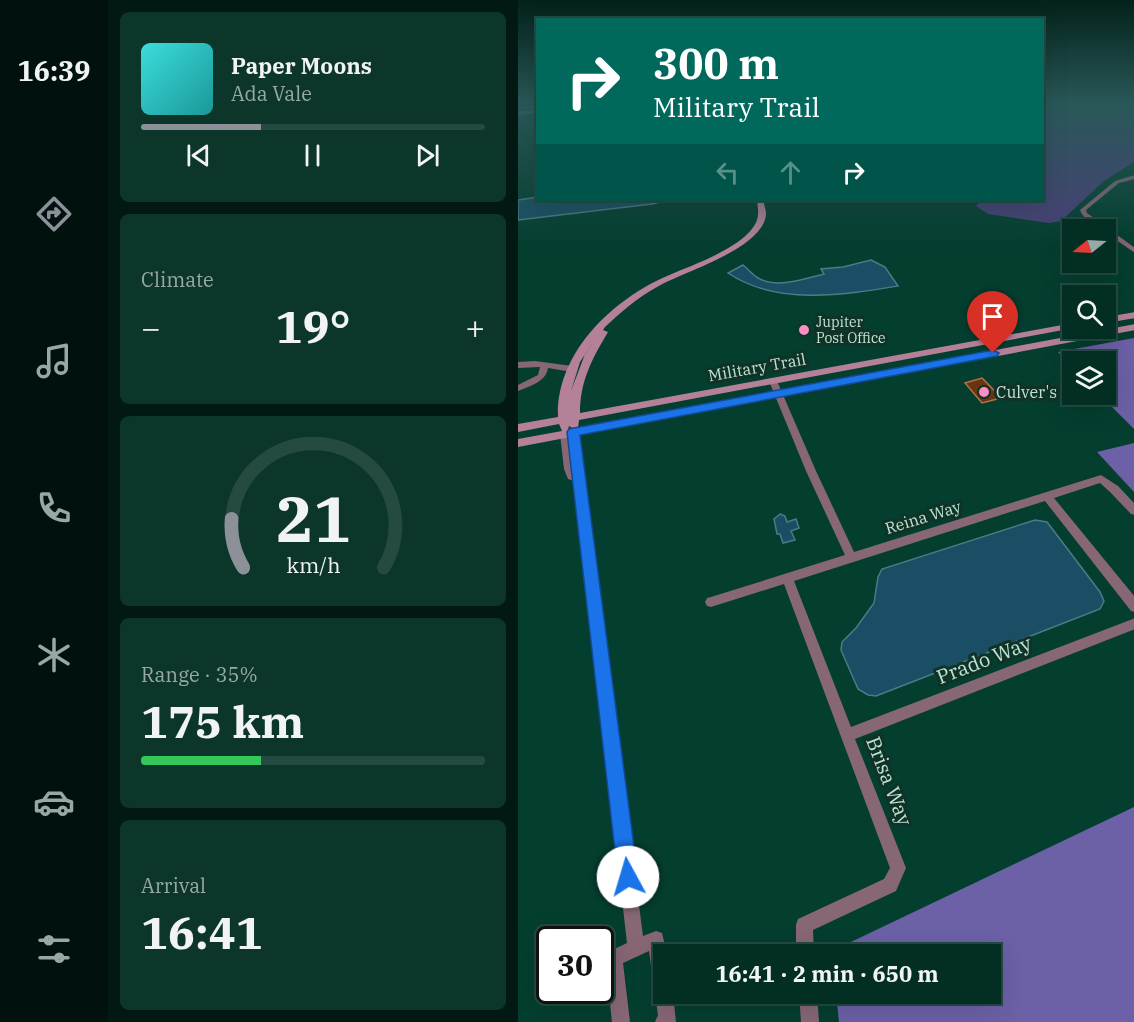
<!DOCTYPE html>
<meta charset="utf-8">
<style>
:root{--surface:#032e23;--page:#0d362b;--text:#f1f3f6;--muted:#97a8a6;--line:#244a41;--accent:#8c9099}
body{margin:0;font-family:"IBM Plex Serif",serif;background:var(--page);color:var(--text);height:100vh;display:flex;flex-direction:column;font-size:22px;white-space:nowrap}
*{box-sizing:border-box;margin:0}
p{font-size:20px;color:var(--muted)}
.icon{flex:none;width:33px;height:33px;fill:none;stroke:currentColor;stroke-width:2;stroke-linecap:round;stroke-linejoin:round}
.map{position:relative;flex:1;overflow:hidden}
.sheet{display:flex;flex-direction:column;gap:12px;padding:12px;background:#021913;width:410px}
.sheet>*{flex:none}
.hud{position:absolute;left:18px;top:18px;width:508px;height:183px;border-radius:0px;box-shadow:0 6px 24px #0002,0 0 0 2px var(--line);background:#00695c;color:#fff;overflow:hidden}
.needle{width:39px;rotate:252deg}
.tools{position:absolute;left:544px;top:219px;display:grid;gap:12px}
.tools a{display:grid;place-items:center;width:54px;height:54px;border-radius:0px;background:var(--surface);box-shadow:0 6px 24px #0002,0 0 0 2px var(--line);font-size:30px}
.speed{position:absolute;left:18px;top:926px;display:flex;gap:12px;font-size:30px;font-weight:700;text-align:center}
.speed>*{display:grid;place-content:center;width:78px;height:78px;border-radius:50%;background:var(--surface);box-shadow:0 6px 24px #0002,0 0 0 2px var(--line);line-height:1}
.speed .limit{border:3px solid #111;border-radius:9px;background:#fff;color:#111}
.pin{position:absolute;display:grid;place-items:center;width:51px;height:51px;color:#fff;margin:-62px -26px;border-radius:50% 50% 50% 0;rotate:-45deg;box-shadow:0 0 6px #0007}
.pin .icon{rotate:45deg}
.me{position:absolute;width:66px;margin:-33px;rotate:354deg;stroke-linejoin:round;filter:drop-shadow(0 0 4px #0008)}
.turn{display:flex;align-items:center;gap:21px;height:126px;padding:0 18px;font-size:27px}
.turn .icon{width:78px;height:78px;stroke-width:2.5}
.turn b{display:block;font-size:42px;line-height:51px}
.lanes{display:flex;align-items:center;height:57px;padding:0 18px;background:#0003;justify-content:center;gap:30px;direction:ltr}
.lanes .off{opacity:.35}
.big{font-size:45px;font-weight:700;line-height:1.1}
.sheet .widget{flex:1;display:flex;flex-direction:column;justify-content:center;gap:9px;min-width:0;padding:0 21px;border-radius:9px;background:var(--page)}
.sheet .dial{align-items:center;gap:0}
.dial svg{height:156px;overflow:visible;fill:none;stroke:var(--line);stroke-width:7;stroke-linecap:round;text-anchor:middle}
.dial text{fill:var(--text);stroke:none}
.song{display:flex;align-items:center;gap:18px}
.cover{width:72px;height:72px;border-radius:9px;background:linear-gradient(135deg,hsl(180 70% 55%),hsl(180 70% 35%))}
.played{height:6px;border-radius:3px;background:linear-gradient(90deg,var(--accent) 35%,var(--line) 35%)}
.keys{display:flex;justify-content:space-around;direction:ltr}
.heat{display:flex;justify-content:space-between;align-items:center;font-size:33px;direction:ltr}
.charge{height:9px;border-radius:4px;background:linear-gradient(90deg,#34c759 35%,var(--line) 0)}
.trip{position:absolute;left:135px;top:944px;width:348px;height:60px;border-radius:0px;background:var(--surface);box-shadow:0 6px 24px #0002,0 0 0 2px var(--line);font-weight:700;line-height:60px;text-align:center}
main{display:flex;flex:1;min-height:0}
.menu{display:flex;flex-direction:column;width:108px;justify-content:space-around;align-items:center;background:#01120e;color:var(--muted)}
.menu .icon{width:42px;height:42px}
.menu .selected{color:var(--accent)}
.menu b{font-size:27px;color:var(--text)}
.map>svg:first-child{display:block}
.green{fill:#4a3f79}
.forest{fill:#6c60a6}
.water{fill:#1a4e64;stroke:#4a7c86;stroke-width:1.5}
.building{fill:#683412;stroke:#b57048;stroke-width:1.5}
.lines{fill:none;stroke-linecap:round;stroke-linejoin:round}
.street{fill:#876675;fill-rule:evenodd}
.secondary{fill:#b58199;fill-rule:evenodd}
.rail-casing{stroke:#7eaf9f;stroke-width:2}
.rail{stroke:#123127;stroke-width:1.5;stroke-dasharray:4.5;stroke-linecap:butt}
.route{fill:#1a73e8;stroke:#114b97;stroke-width:1.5}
.poi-dot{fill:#fb8fc4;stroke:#123127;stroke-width:2}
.labels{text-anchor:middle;stroke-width:6;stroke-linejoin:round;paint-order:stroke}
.far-poi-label{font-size:14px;fill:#b9e6d5;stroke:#123127;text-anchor:start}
.street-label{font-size:16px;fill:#b9e6d5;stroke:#123127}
.poi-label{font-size:16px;fill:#b9e6d5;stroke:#123127;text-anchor:start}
.near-street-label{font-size:20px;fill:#b9e6d5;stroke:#123127}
</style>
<main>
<nav class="menu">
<b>16:39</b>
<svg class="icon selected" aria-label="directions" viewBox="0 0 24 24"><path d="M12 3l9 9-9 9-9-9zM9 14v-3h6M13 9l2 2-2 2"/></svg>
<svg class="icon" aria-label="music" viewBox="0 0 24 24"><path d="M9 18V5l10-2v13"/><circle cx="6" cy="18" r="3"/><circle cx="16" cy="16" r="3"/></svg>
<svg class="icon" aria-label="phone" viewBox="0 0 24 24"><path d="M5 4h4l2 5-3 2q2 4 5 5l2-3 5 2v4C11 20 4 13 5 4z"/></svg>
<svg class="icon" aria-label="climate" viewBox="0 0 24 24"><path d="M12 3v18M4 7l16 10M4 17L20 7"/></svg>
<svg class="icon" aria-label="car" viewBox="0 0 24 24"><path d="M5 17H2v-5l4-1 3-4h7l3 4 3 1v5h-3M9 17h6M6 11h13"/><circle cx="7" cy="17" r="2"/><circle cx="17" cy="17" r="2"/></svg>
<svg class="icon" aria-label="filters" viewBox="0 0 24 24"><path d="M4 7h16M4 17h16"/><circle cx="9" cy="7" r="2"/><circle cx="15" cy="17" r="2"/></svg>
</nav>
<section class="sheet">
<div class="widget">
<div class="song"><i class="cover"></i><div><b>Paper Moons</b><p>Ada Vale</p></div></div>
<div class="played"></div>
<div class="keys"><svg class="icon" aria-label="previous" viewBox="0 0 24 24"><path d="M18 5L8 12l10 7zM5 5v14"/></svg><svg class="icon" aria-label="pause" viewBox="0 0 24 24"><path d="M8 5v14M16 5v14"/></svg><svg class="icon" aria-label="next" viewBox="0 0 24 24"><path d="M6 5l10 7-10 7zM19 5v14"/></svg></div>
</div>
<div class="widget"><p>Climate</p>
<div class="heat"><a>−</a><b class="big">19°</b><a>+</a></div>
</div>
<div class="widget dial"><svg viewBox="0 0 100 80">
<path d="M14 69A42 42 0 1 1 86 69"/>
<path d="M14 69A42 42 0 0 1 8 44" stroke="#8c9099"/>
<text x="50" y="56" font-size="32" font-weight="700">21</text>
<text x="50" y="72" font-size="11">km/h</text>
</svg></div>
<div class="widget"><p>Range · 35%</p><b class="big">175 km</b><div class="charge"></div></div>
<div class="widget"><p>Arrival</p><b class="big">16:41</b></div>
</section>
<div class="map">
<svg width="617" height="1022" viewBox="0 0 617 1022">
<rect width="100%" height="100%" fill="#043e2f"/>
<polygon class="green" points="532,104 604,104 616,110 616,121 614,122 616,129 616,162 586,181 543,221 531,223 470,214 458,206 464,200 525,200 525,112 531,110"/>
<g class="forest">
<polygon points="616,338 617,338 616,429 582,395 588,394 588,362 555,362 555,368 540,352"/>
<polygon points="616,443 617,443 616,492 579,452"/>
<polygon points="616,807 616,1022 321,1022 318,993 472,993 472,954 314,954 314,951"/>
</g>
<g class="water">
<polygon points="19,197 20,200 143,200 142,202 134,204 0,220 0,200"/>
<path d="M 353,260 L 367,267 L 380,286 C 325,295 259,306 210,273 L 225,265 C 230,269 235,275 240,278 C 259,289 286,279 306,274 L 303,269 L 325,267 Z"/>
<polygon points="262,514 267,516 269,522 278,519 281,528 273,531 277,540 265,543 262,534 259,534 256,519"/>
<polygon points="517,520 529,522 582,592 586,601 582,609 358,696 350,695 340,689 323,650 324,642 338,628 356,603 360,577 364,569"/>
</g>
<polygon class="building" points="464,378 471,385 483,398 464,403 447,383"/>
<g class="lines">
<g class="street">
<polygon points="610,104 617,104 617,107 610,105"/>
<path d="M 617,175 L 617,179 L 601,183 L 568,210 L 569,213 L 617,248 L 617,253 L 588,233 L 588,230 C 579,230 565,219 562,210 L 597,181 Z"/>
<path d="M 17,361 L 54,366 L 58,369 L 54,372 L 30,368 C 28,382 12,386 0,391 L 0,385 L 20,375 L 22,367 L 0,368 L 0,362 Z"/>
<polygon points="255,378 259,381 298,471 336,552 583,475 600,486 617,504 617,515 613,514 592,492 582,483 536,498 617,597 617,612 613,611 527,501 276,581 333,727 617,618 617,629 337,739 388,868 378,891 295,930 296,954 278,954 278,925 280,919 366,879 372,868 266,584 193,607 189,606 187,602 189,598 193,597 327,555 288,471 251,381"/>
<polygon points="55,429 60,432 125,936 138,931 144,933 149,954 146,954 146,993 155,993 158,1022 137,1022 140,1015 131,951 105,963 112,1022 94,1022 87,958 90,952 109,943 56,481 50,479 46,469 42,434 44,432 50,432"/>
<polygon points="281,993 299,993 301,1022 283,1022"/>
</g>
<g class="secondary">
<polygon points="20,110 20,113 0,115 0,111"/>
<path d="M 239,200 L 245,200 C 246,204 248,210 248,214 C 246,249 164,272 139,287 C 119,298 103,312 87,327 L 85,330 L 90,332 C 74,359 62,381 62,413 L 555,323 L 556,328 L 61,420 L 60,428 L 56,429 L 51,426 L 50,430 L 617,324 L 617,330 L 0,447 L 0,439 L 44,431 L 41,424 L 0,432 L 0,424 L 40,417 C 38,353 94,300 149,276 C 174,265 220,250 236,226 C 242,217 240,210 239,200 ZM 77,339 L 67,354 L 53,391 L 62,362 Z"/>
<polygon points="617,312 617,318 588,323 588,317"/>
</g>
<defs>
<polyline id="rail" points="0,108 20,107"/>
</defs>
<use href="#rail" class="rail-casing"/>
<use href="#rail" class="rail"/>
</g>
<linearGradient id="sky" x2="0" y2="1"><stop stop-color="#02221a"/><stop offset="0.42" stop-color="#295858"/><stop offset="1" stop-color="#295858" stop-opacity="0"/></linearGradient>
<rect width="617" height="247" fill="url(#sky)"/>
<polygon class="route" points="475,350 481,353 479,356 62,435 120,877 117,884 110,887 103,884 100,877 49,432 51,429"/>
<g class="poi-dot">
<circle cx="286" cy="330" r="6"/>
<circle cx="466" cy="392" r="6"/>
</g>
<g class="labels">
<g class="far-poi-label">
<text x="298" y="327">Jupiter<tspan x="298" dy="16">Post Office</tspan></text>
</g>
<g class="street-label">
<text transform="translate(239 367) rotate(-10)" y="6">Military Trail</text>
<text transform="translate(405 517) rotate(-17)" y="6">Reina Way</text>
</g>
<g class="poi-label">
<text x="478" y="398">Culver's</text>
</g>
<g class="near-street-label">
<text transform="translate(466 660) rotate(-21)" y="7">Prado Way</text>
<text transform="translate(371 781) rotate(69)" y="7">Brisa Way</text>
</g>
</g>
</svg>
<div class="tools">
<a><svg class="needle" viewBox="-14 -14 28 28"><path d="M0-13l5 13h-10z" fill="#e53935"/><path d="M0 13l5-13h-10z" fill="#97a8a6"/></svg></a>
<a><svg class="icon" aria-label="search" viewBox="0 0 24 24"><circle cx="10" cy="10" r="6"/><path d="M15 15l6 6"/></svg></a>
<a><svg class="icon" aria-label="layers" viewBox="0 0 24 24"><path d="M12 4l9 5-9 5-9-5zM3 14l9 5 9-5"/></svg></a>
</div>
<div class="speed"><div class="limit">30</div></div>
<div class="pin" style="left:475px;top:353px;background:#d93025"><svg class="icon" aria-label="arrive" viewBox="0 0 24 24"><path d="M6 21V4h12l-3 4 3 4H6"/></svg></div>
<svg class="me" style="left:110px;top:877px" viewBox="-20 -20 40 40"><circle r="19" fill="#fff"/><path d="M0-13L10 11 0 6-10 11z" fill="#1a73e8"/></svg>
<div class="trip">16:41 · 2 min · 650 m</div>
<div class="hud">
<div class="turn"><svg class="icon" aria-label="right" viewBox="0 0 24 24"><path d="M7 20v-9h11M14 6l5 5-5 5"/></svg><div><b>300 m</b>Military Trail</div></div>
<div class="lanes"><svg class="icon off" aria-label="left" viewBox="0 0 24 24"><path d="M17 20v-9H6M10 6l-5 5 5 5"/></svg><svg class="icon off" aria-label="ahead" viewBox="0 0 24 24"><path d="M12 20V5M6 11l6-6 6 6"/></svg><svg class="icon" aria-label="right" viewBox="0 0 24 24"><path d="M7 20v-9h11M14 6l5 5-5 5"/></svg></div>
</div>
</div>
</main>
